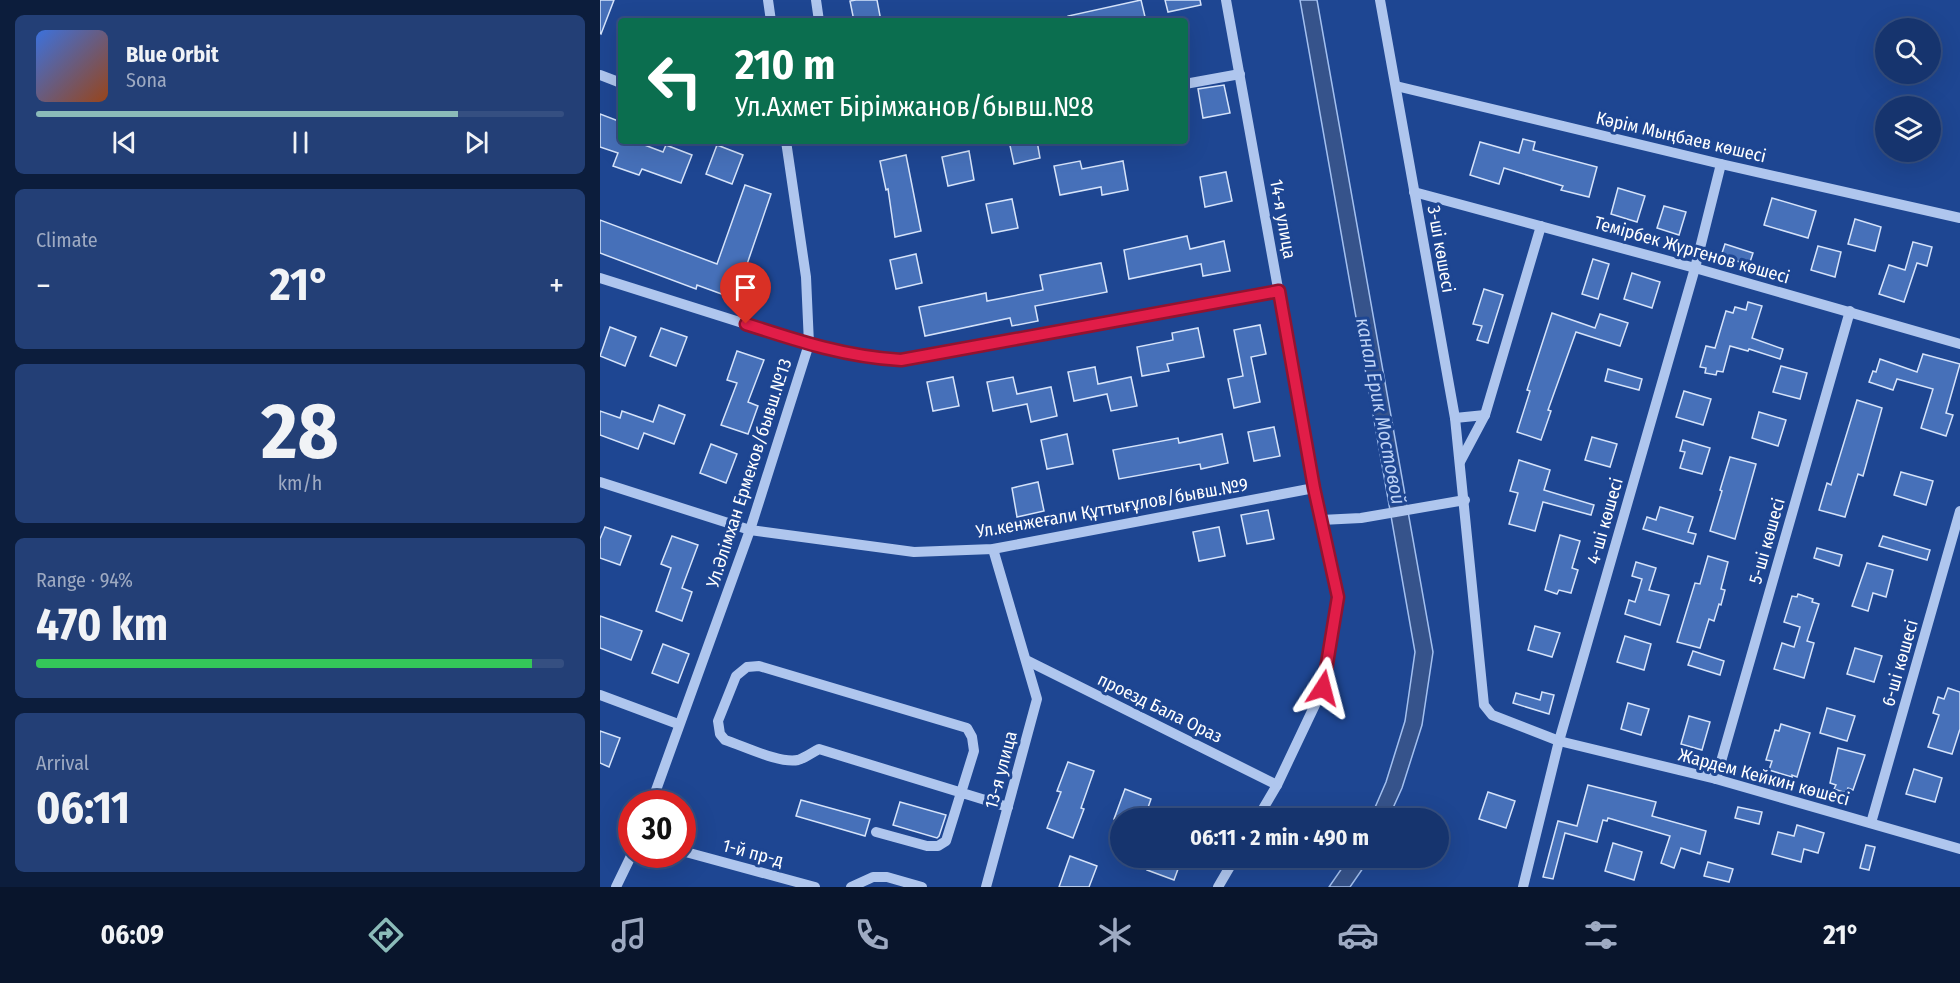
<!DOCTYPE html>
<meta charset="utf-8">
<style>
:root{--surface:#16346e;--page:#233f76;--text:#f1f3f6;--muted:#9eaac2;--line:#354f81;--accent:#8bbbb9}
body{margin:0;font-family:"Fira Sans Condensed",sans-serif;background:var(--page);color:var(--text);height:100vh;display:flex;flex-direction:column;font-size:22px;white-space:nowrap}
*{box-sizing:border-box;margin:0}
p{font-size:20px;color:var(--muted)}
.icon{flex:none;width:33px;height:33px;fill:none;stroke:currentColor;stroke-width:2;stroke-linecap:round;stroke-linejoin:round}
.map{position:relative;flex:1;overflow:hidden}
.panel{display:flex;flex-direction:column;gap:15px;padding:15px;background:#0c1d3c;width:600px}
.panel>*{flex:none}
.hud{position:absolute;left:18px;top:18px;width:570px;height:126px;border-radius:6px;box-shadow:0 6px 24px #0002,0 0 0 2px var(--line);background:#0b6e4f;color:#fff;overflow:hidden}
.buttons{position:absolute;left:1275px;top:18px;display:grid;gap:12px}
.buttons a{display:grid;place-items:center;width:66px;height:66px;border-radius:50%;background:var(--surface);box-shadow:0 6px 24px #0002,0 0 0 2px var(--line);font-size:30px}
.speed{position:absolute;left:18px;top:790px;display:flex;gap:12px;font-size:30px;font-weight:700;text-align:center}
.speed>*{display:grid;place-content:center;width:78px;height:78px;border-radius:50%;background:var(--surface);box-shadow:0 6px 24px #0002,0 0 0 2px var(--line);line-height:1}
.speed .limit{border:9px solid #d22;background:#fff;color:#111}
.pin{position:absolute;display:grid;place-items:center;width:51px;height:51px;color:#fff;margin:-62px -26px;border-radius:50% 50% 50% 0;rotate:-45deg;box-shadow:0 0 6px #0007}
.pin .icon{rotate:45deg}
.me{position:absolute;width:66px;margin:-33px;rotate:9deg;stroke-linejoin:round;filter:drop-shadow(0 0 4px #0008)}
.turn{display:flex;align-items:center;gap:21px;height:126px;padding:0 18px;font-size:27px}
.turn .icon{width:78px;height:78px;stroke-width:2.5}
.turn b{display:block;font-size:42px;line-height:51px}
.big{font-size:45px;font-weight:700;line-height:1.1}
.panel .card{flex:1;display:flex;flex-direction:column;justify-content:center;gap:9px;min-width:0;padding:0 21px;border-radius:9px;background:var(--page)}
.panel .dial{align-items:center;gap:0}
.dial b{font-size:78px;line-height:1}
.song{display:flex;align-items:center;gap:18px}
.cover{width:72px;height:72px;border-radius:9px;background:linear-gradient(135deg,hsl(220 70% 55%),hsl(20 70% 35%))}
.played{height:6px;border-radius:3px;background:linear-gradient(90deg,var(--accent) 80%,var(--line) 80%)}
.keys{display:flex;justify-content:space-around;direction:ltr}
.heat{display:flex;justify-content:space-between;align-items:center;font-size:33px;direction:ltr}
.charge{height:9px;border-radius:4px;background:linear-gradient(90deg,#34c759 94%,var(--line) 0)}
.trip{position:absolute;left:510px;top:808px;width:339px;height:60px;border-radius:30px;background:var(--surface);box-shadow:0 6px 24px #0002,0 0 0 2px var(--line);font-weight:700;line-height:60px;text-align:center}
.menu{display:flex;height:96px;justify-content:space-around;align-items:center;background:#09152c;color:var(--muted)}
.menu .icon{width:42px;height:42px}
.menu .on{color:var(--accent)}
.menu b{font-size:27px;color:var(--text)}
main{display:flex;flex:1;min-height:0}
.map>svg:first-child{display:block}
.water{fill:#36538b;stroke:#a3c0f0;stroke-width:1.5}
.building{fill:#4670b9;stroke:#d5e3fa;stroke-width:1.5}
.lines{fill:none;stroke-linecap:round;stroke-linejoin:round}
.minor{stroke:#afc6ee;stroke-width:10}
.route-casing{stroke:#92132f;stroke-width:15}
.route{stroke:#e11d48;stroke-width:10}
.labels{text-anchor:middle;stroke-width:6;stroke-linejoin:round;paint-order:stroke}
.street-label{font-size:18px;fill:#fff;stroke:#1e4692}
.water-label{font-size:20px;font-style:italic;fill:#bcd1f5;stroke:#1e4692}
</style>
<main>
<section class="panel">
<div class="card">
<div class="song"><i class="cover"></i><div><b>Blue Orbit</b><p>Sona</p></div></div>
<div class="played"></div>
<div class="keys"><svg class="icon" aria-label="previous" viewBox="0 0 24 24"><path d="M18 5L8 12l10 7zM5 5v14"/></svg><svg class="icon" aria-label="pause" viewBox="0 0 24 24"><path d="M8 5v14M16 5v14"/></svg><svg class="icon" aria-label="next" viewBox="0 0 24 24"><path d="M6 5l10 7-10 7zM19 5v14"/></svg></div>
</div>
<div class="card"><p>Climate</p>
<div class="heat"><a>−</a><b class="big">21°</b><a>+</a></div>
</div>
<div class="card dial"><b>28</b><p>km/h</p></div>
<div class="card"><p>Range · 94%</p><b class="big">470 km</b><div class="charge"></div></div>
<div class="card"><p>Arrival</p><b class="big">06:11</b></div>
</section>
<div class="map">
<svg width="1360" height="887" viewBox="0 0 1360 887">
<rect width="100%" height="100%" fill="#1e4692"/>
<g class="water">
<polygon points="700,0 717,0 833,652 822,725 802,788 788,819 770,819 786,782 805,721 815,652"/>
<polygon points="749,858 770,858 750,887 729,887"/>
</g>
<g class="building">
<polygon points="0,0 14,0 1,34 0,33"/>
<polygon points="256,0 277,0 281,21 254,21 250,1"/>
<polygon points="541,0 546,21 468,21 468,16"/>
<polygon points="565,0 600,0 601,5 568,12"/>
<polygon points="624,85 630,113 603,118 598,89"/>
<polygon points="0,114 21,122 21,141 34,141 63,152 66,145 92,155 81,183 42,169 39,175 13,166 18,153 0,147"/>
<polygon points="923,139 935,142 933,150 997,167 989,197 961,190 963,186 904,168 899,184 870,175 880,142 919,153"/>
<polygon points="409,141 437,141 440,158 414,164"/>
<polygon points="117,145 143,155 132,184 106,174"/>
<polygon points="369,151 374,180 348,186 342,157"/>
<polygon points="306,155 321,231 295,237 288,189 286,190 280,161"/>
<polygon points="480,161 482,169 523,161 528,190 502,195 501,187 460,195 454,166"/>
<polygon points="626,172 632,201 605,207 600,177"/>
<polygon points="145,185 171,194 145,270 148,271 138,300 97,285 96,289 0,253 0,220 117,264"/>
<polygon points="1018,188 1045,196 1037,222 1011,214"/>
<polygon points="1172,198 1216,211 1208,238 1164,225"/>
<polygon points="412,199 418,228 392,233 386,204"/>
<polygon points="1064,206 1086,212 1079,235 1057,228"/>
<polygon points="1255,219 1281,227 1275,251 1248,244"/>
<polygon points="587,236 590,249 624,241 630,271 603,276 601,264 529,279 524,250"/>
<polygon points="1313,242 1332,247 1327,266 1317,263 1304,302 1279,294 1289,265 1305,270"/>
<polygon points="1125,244 1153,253 1149,265 1121,256"/>
<polygon points="1218,246 1241,252 1235,277 1211,270"/>
<polygon points="316,254 322,283 296,289 290,260"/>
<polygon points="993,259 1009,264 998,299 982,294"/>
<polygon points="501,263 507,292 435,306 438,321 412,326 410,318 325,336 319,307 386,293 387,301 443,290 440,275"/>
<polygon points="1032,273 1060,282 1052,308 1024,299"/>
<polygon points="884,289 903,295 888,343 877,340 882,326 873,324"/>
<polygon points="1148,302 1162,306 1152,338 1183,349 1180,359 1149,349 1148,351 1130,346 1123,372 1117,371 1116,375 1105,373 1106,368 1100,367 1106,346 1115,348 1126,311 1133,313 1135,307 1146,310"/>
<polygon points="952,313 995,328 1000,314 1028,323 1020,346 976,332 948,410 951,411 941,440 917,432 930,391 927,390"/>
<polygon points="660,325 666,354 651,357 660,402 634,408 628,379 643,376 634,330"/>
<polygon points="10,327 36,337 25,366 0,356"/>
<polygon points="61,328 87,337 76,366 50,356"/>
<polygon points="598,328 604,357 567,364 569,371 542,376 537,347 573,340 572,333"/>
<polygon points="137,351 164,360 148,402 158,406 148,434 121,425 137,383 127,380"/>
<polygon points="1323,354 1360,364 1346,413 1353,415 1346,436 1321,428 1333,389 1297,379 1293,390 1269,382 1273,371 1276,372 1280,359 1317,372"/>
<polygon points="1181,366 1207,373 1200,399 1173,392"/>
<polygon points="495,367 498,384 531,377 537,406 511,411 507,394 474,401 468,372"/>
<polygon points="1008,369 1042,379 1039,390 1005,381"/>
<polygon points="353,377 359,406 333,411 327,382"/>
<polygon points="413,377 417,394 451,387 457,416 431,422 427,404 393,411 387,382"/>
<polygon points="1084,391 1111,399 1103,425 1076,417"/>
<polygon points="1257,400 1282,408 1263,476 1258,474 1245,517 1219,510 1227,483 1231,485"/>
<polygon points="59,405 85,415 74,444 44,433 38,449 0,435 0,411 20,418 22,411 53,422"/>
<polygon points="1159,412 1186,420 1178,446 1152,438"/>
<polygon points="674,427 680,456 654,461 648,432"/>
<polygon points="467,434 473,464 447,469 441,440"/>
<polygon points="622,434 628,463 601,469 600,464 519,479 513,450 578,438 579,443"/>
<polygon points="992,437 1017,444 1010,467 985,460"/>
<polygon points="1083,440 1110,448 1102,474 1080,468 1085,452 1080,451"/>
<polygon points="111,444 137,454 126,483 100,473"/>
<polygon points="1130,457 1156,464 1135,539 1110,531 1122,491 1120,490"/>
<polygon points="919,460 950,470 944,490 994,505 991,515 943,502 935,531 909,524 918,493 910,491"/>
<polygon points="1301,472 1333,481 1326,505 1294,495"/>
<polygon points="438,482 444,511 417,517 412,488"/>
<polygon points="1060,507 1093,517 1088,532 1096,534 1093,544 1043,529 1047,517 1056,520"/>
<polygon points="668,510 674,539 647,544 641,515"/>
<polygon points="5,527 31,536 20,565 0,558 0,539"/>
<polygon points="619,527 625,556 599,561 593,532"/>
<polygon points="960,535 980,541 972,568 978,570 971,593 959,590 957,594 945,590"/>
<polygon points="72,536 98,545 82,588 92,592 82,621 56,611 71,568 61,564"/>
<polygon points="1283,536 1330,550 1327,560 1279,546"/>
<polygon points="1217,548 1242,555 1239,566 1214,558"/>
<polygon points="1108,556 1128,562 1121,589 1125,590 1121,605 1119,604 1114,621 1109,619 1100,648 1077,642 1095,583 1100,584"/>
<polygon points="1036,562 1056,568 1049,590 1069,595 1060,625 1025,614 1029,600 1035,602 1042,579 1032,576"/>
<polygon points="1267,563 1293,570 1286,597 1273,593 1268,611 1252,606"/>
<polygon points="1198,594 1213,599 1212,602 1219,604 1207,641 1214,643 1204,678 1174,669 1182,643 1194,647 1200,627 1184,622 1192,596 1197,597"/>
<polygon points="0,616 42,631 31,660 0,648"/>
<polygon points="935,626 960,633 952,657 928,650"/>
<polygon points="1025,636 1051,644 1044,670 1017,662"/>
<polygon points="63,644 89,654 78,683 52,673"/>
<polygon points="1255,648 1282,656 1274,682 1247,674"/>
<polygon points="1093,651 1124,661 1120,675 1088,665"/>
<polygon points="1348,688 1360,692 1360,729 1352,754 1328,747 1339,715 1333,713 1338,697 1344,699"/>
<polygon points="942,692 954,695 949,714 913,703 916,693 940,700"/>
<polygon points="1028,703 1049,709 1041,735 1021,729"/>
<polygon points="1227,708 1255,716 1247,741 1220,733"/>
<polygon points="1089,716 1110,722 1102,750 1081,744"/>
<polygon points="1181,724 1210,733 1197,777 1192,775 1192,777 1169,770 1172,761 1166,760 1175,730 1179,731"/>
<polygon points="0,731 20,738 9,767 0,763"/>
<polygon points="1238,748 1265,755 1253,790 1248,788 1246,793 1234,789 1236,785 1230,783"/>
<polygon points="468,762 494,771 481,808 484,809 473,838 447,828 461,792 457,791"/>
<polygon points="1314,769 1342,778 1335,802 1306,794"/>
<polygon points="988,785 1056,802 1052,816 1106,831 1100,854 1081,848 1074,868 1061,863 1070,836 1008,818 1007,821 1003,820 997,842 965,833 953,879 943,877 958,821 977,826"/>
<polygon points="525,789 551,799 544,819 514,819"/>
<polygon points="888,792 915,801 906,828 879,819"/>
<polygon points="201,800 270,819 265,836 196,816"/>
<polygon points="300,802 346,815 339,836 337,838 293,825"/>
<polygon points="1138,807 1162,812 1159,824 1135,818"/>
<polygon points="1197,825 1224,833 1218,853 1204,849 1201,862 1172,854 1178,832 1194,836"/>
<polygon points="1013,843 1042,852 1034,880 1005,871"/>
<polygon points="1266,845 1275,847 1269,870 1260,868"/>
<polygon points="470,856 497,866 489,887 459,887"/>
<polygon points="552,858 582,858 574,880 547,870"/>
<polygon points="1108,862 1133,869 1129,882 1104,876"/>
</g>
<g class="lines">
<g class="minor">
<polyline points="168,0 171,21"/>
<polyline points="216,0 219,21"/>
<polyline points="626,0 714,488 738,597 723,688 677,785 657,819"/>
<polyline points="780,0 855,418 884,705 892,715 959,741 1116,779 1360,849"/>
<polyline points="0,75 21,83"/>
<polyline points="585,84 640,74"/>
<polyline points="796,86 1121,164 1360,218"/>
<polyline points="260,141 286,141"/>
<polyline points="814,192 1095,268 1360,344"/>
<polyline points="0,278 209,344 266,358 301,360 679,291"/>
<polyline points="855,418 885,415"/>
<polyline points="860,462 885,415 941,226"/>
<polyline points="0,482 150,530 314,552 393,549 714,488"/>
<polyline points="721,520 761,518 865,500"/>
<polyline points="428,661 677,785"/>
<polyline points="0,695 78,724"/>
<polyline points="1116,779 1250,311"/>
<polyline points="51,804 150,530 209,344 206,277 186,141"/>
<polyline points="1271,823 1360,511"/>
<path d="M 276,832 L 327,846 L 338,846 L 346,841 L 374,751 L 372,737 L 367,728 L 159,666 L 147,667 L 136,676 L 118,721 L 120,734 L 125,740 C 144,746 180,764 198,760 C 205,758 213,752 219,749 L 408,807"/>
<polyline points="82,851 215,887"/>
<polyline points="16,887 32,854"/>
<polyline points="251,887 273,877 287,877 322,887"/>
<polyline points="386,887 437,699 393,549"/>
<polyline points="618,887 635,858"/>
<polyline points="923,887 959,741 1095,268 1121,164"/>
</g>
</g>
<g class="lines">
<defs>
<path id="route" d="M 146,324 C 198,341 246,357 301,360 L 679,291 L 714,488 L 738,597 L 723,688"/>
</defs>
<use href="#route" class="route-casing"/>
<use href="#route" class="route"/>
</g>
<g class="labels">
<g class="street-label">
<text transform="translate(1081 137) rotate(13)" y="6">Кәрім Мыңбаев көшесі</text>
<text transform="translate(683 219) rotate(80)" y="6">14-я улица</text>
<text transform="translate(841 249) rotate(80)" y="6">3-ші көшесі</text>
<text transform="translate(1092 250) rotate(16)" y="6">Темірбек Жүргенов көшесі</text>
<text transform="translate(149 473) rotate(-72)" y="6">Ул.Әлімхан Ермеков/бывш.№13</text>
<text transform="translate(512 508) rotate(-10)" y="6">Ул.кенжеғали Құттығұлов/бывш.№9</text>
<text transform="translate(1005 521) rotate(-74)" y="6">4-ші көшесі</text>
<text transform="translate(1167 541) rotate(-74)" y="6">5-ші көшесі</text>
<text transform="translate(1300 663) rotate(-74)" y="6">6-ші көшесі</text>
<text transform="translate(560 708) rotate(26)" y="6">проезд Бала Ораз</text>
<text transform="translate(401 770) rotate(-75)" y="6">13-я улица</text>
<text transform="translate(1164 777) rotate(15)" y="6">Жардем Кейкин көшесі</text>
<text transform="translate(153 853) rotate(15)" y="6">1-й пр-д</text>
</g>
<g class="water-label">
<text transform="translate(781 411) rotate(79)" y="7">канал Ерик Мостовой</text>
</g>
</g>
</svg>
<div class="buttons">
<a><svg class="icon" aria-label="search" viewBox="0 0 24 24"><circle cx="10" cy="10" r="6"/><path d="M15 15l6 6"/></svg></a>
<a><svg class="icon" aria-label="layers" viewBox="0 0 24 24"><path d="M12 4l9 5-9 5-9-5zM3 14l9 5 9-5"/></svg></a>
</div>
<div class="speed"><div class="limit">30</div></div>
<div class="pin" style="left:146px;top:324px;background:#d93025"><svg class="icon" aria-label="arrive" viewBox="0 0 24 24"><path d="M6 21V4h12l-3 4 3 4H6"/></svg></div>
<svg class="me" style="left:723px;top:688px" viewBox="-20 -20 40 40"><path d="M0-17L14 15 0 8-14 15z" fill="#e11d48" stroke="#fff" stroke-width="4"/></svg>
<div class="trip">06:11 · 2 min · 490 m</div>
<div class="hud">
<div class="turn"><svg class="icon" aria-label="left" viewBox="0 0 24 24"><path d="M17 20v-9H6M10 6l-5 5 5 5"/></svg><div><b>210 m</b>Ул.Ахмет Бірімжанов/бывш.№8</div></div>
</div>
</div>
</main>
<nav class="menu">
<b>06:09</b>
<svg class="icon on" aria-label="directions" viewBox="0 0 24 24"><path d="M12 3l9 9-9 9-9-9zM9 14v-3h6M13 9l2 2-2 2"/></svg>
<svg class="icon" aria-label="music" viewBox="0 0 24 24"><path d="M9 18V5l10-2v13"/><circle cx="6" cy="18" r="3"/><circle cx="16" cy="16" r="3"/></svg>
<svg class="icon" aria-label="phone" viewBox="0 0 24 24"><path d="M5 4h4l2 5-3 2q2 4 5 5l2-3 5 2v4C11 20 4 13 5 4z"/></svg>
<svg class="icon" aria-label="climate" viewBox="0 0 24 24"><path d="M12 3v18M4 7l16 10M4 17L20 7"/></svg>
<svg class="icon" aria-label="car" viewBox="0 0 24 24"><path d="M5 17H2v-5l4-1 3-4h7l3 4 3 1v5h-3M9 17h6M6 11h13"/><circle cx="7" cy="17" r="2"/><circle cx="17" cy="17" r="2"/></svg>
<svg class="icon" aria-label="filters" viewBox="0 0 24 24"><path d="M4 7h16M4 17h16"/><circle cx="9" cy="7" r="2"/><circle cx="15" cy="17" r="2"/></svg>
<b>21°</b>
</nav>
